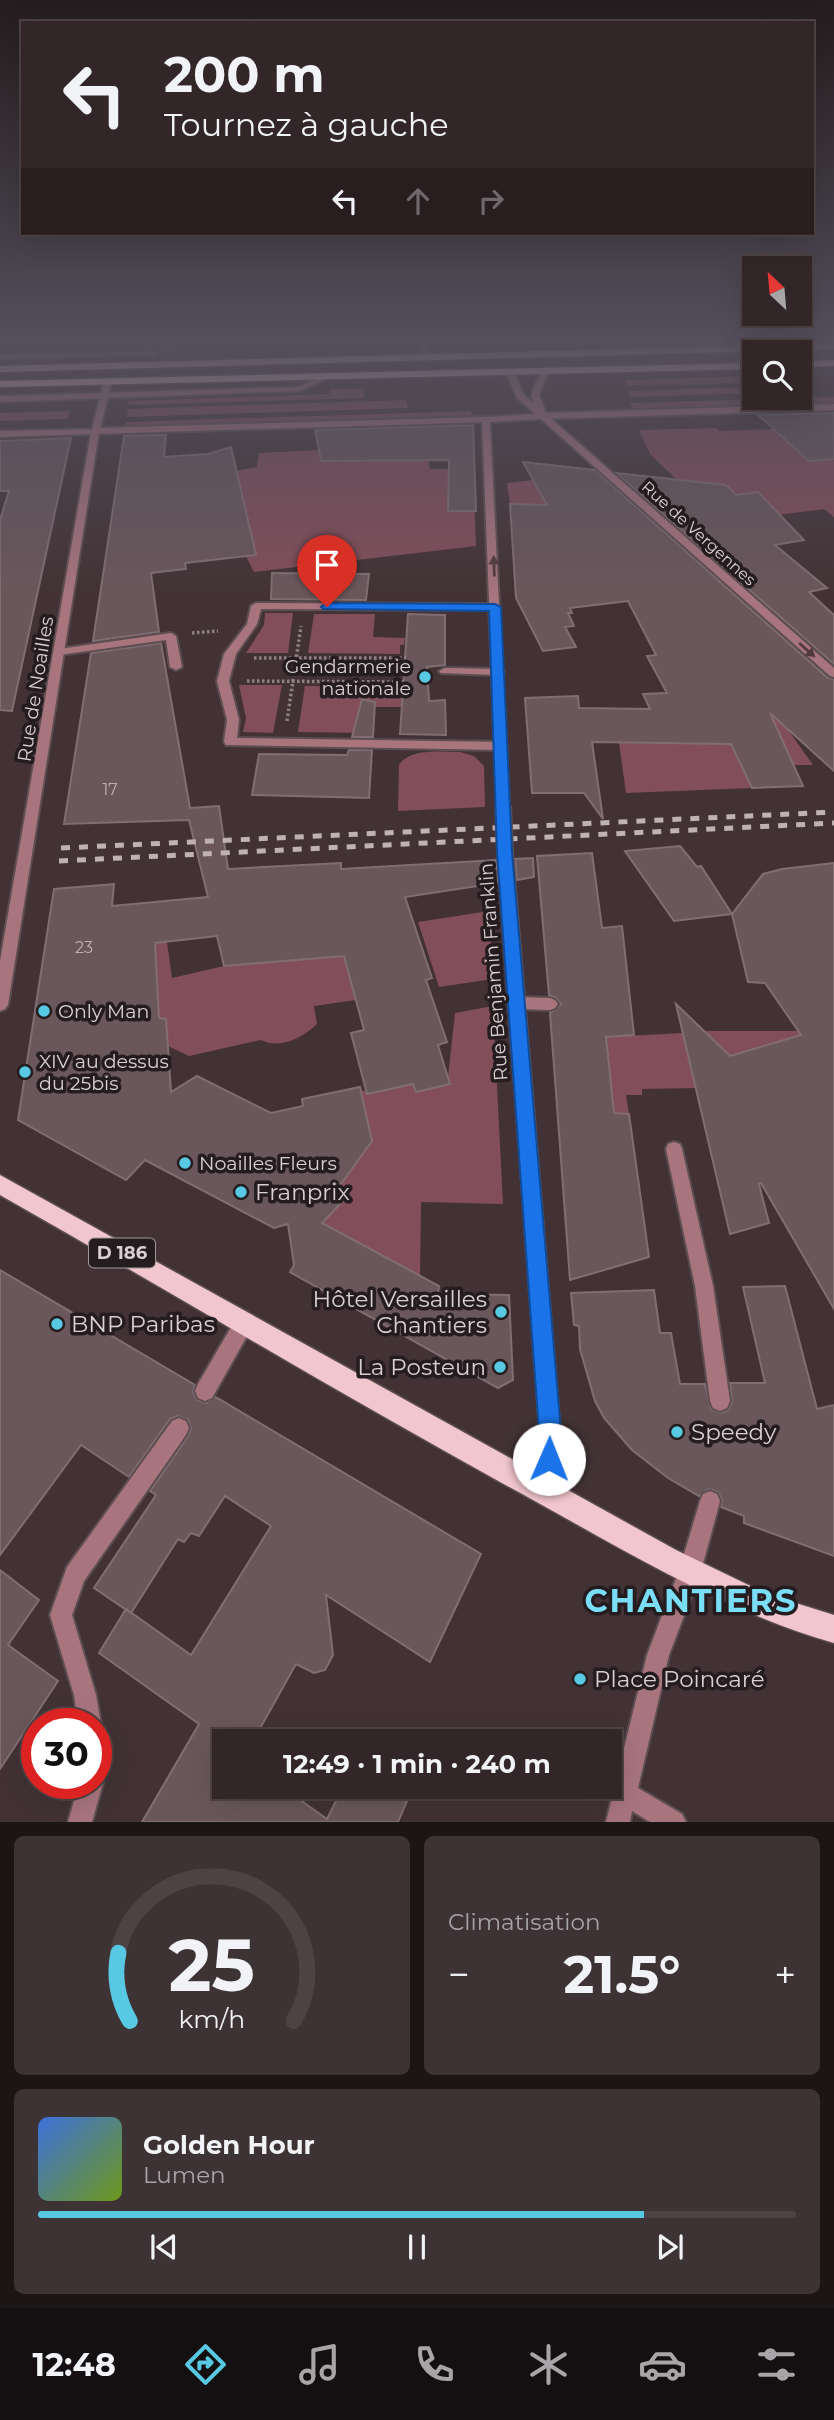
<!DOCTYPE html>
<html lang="fr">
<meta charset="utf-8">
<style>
:root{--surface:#322628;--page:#3d3234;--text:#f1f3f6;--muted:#a8a5a8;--line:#4d4345;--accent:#58c9e3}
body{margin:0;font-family:Montserrat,sans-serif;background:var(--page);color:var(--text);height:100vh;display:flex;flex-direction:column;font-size:26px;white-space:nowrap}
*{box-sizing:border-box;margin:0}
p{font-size:23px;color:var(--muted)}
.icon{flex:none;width:38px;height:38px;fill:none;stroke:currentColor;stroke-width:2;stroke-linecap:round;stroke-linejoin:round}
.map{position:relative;height:1822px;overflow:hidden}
.panel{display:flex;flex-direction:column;gap:14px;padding:14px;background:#1c1516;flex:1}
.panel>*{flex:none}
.top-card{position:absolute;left:21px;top:21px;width:793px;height:214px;border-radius:0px;box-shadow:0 7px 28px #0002,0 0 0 2px var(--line);background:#322628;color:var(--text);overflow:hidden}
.needle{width:46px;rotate:334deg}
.tools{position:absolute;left:742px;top:256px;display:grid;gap:14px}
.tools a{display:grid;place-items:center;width:70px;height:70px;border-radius:0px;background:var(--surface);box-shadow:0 7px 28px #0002,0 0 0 2px var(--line);font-size:35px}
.speed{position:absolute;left:21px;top:1708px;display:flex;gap:14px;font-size:35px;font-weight:700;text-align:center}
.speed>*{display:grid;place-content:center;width:91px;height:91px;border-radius:50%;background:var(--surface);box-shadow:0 7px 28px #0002,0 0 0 2px var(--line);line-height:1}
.speed .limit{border:10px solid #d22;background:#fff;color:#111}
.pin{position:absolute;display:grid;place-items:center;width:60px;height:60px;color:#fff;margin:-72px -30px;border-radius:50% 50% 50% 0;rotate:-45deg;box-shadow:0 0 7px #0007}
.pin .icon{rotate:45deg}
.me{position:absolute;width:77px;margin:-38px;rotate:1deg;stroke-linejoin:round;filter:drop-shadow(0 0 5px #0008)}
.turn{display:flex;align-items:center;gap:24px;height:147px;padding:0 28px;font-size:32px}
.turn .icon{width:91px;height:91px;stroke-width:2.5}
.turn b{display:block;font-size:49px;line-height:60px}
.lanes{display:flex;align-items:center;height:66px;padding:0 28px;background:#0003;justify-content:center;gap:35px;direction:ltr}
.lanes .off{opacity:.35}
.big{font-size:52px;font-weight:700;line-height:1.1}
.panel .widget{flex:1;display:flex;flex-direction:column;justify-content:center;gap:10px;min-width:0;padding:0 24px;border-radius:10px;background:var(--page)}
.panel .dial{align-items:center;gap:0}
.dial svg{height:182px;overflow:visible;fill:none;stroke:var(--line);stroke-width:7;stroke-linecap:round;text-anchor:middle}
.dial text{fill:var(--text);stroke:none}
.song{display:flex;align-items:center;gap:21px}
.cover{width:84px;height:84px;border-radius:10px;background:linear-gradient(135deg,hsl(220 70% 55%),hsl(80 70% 35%))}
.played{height:7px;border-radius:4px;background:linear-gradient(90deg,var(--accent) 80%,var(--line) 80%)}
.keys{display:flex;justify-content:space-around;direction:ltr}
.heat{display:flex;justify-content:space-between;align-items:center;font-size:38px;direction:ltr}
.panel .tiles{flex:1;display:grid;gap:14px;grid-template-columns:1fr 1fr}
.widget:last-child{grid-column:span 2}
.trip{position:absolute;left:212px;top:1729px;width:410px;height:70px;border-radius:0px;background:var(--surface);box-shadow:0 7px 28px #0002,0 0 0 2px var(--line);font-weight:700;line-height:70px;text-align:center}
.tabs{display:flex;height:112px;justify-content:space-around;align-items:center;background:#140f10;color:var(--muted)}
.tabs .icon{width:49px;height:49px}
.tabs .on{color:var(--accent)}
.tabs b{font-size:32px;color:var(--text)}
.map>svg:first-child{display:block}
.green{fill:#824e5a}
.building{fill:#69575b;stroke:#816e72;stroke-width:2}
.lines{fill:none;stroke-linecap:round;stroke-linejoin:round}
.service-casing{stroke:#5d4e51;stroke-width:4}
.minor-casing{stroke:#5d4e51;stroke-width:4}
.tertiary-casing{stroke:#5d4e51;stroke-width:4}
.primary-casing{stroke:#5d4e51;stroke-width:3}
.path{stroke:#8e8083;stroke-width:3.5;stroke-dasharray:2.5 2.5;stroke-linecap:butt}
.service{fill:#a8757f;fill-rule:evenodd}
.minor{fill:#a8757f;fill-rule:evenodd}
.tertiary{fill:#a8757f;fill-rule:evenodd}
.primary{fill:#f2c6ce;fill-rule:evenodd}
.rail{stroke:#beb2b4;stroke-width:5;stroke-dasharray:9 9;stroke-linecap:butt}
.minor-bridge-casing{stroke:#5d4e51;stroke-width:18;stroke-linecap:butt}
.minor-bridge{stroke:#a8757f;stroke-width:14}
.oneway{fill:#523b40}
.route{fill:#1a73e8;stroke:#114b97;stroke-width:2}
.poi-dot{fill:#58c9e3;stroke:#241c1e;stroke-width:2.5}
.labels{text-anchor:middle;stroke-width:7;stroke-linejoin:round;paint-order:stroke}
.far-street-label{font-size:16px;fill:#dacfd1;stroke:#241c1e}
.number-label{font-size:16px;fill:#beb1b4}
.shield{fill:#241c1e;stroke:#a3999b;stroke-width:2}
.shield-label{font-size:18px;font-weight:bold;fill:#dacfd1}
.poi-label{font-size:19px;fill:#dacfd1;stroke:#241c1e;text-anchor:start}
.street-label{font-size:19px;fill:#dacfd1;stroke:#241c1e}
.near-poi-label{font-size:23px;fill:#dacfd1;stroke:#241c1e;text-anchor:start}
.near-district-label{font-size:32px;font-weight:bold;letter-spacing:2px;fill:#7adef7;stroke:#241c1e}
</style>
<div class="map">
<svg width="834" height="1822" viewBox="0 0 834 1822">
<rect width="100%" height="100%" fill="#423235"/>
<g class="green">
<polygon points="258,342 393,342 393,343 159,350 160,345"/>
<polygon points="754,376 754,383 626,386 625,380"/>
<polygon points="754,387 754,393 631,397 628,391"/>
<polygon points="329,389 363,389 364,398 128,405 129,401 330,394"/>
<polygon points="834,397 834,403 632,409 630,403"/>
<polygon points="406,400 408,408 127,417 128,409"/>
<polygon points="70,411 67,419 0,421 0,413"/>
<polygon points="471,411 472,416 125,427 126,422"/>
<polygon points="717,428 719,431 799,428 834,459 834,517 824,509 747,519 700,497 677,480 650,454 639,430"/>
<polygon points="358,444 428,460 430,469 473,469 476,546 254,572 246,556 256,554 243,498 209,501 234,471 257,467 259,453 319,450 318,446"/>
<polygon points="533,480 552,505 510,504 507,483"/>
<polygon points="265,613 293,613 288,653 246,653 264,625"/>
<polygon points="314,614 375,614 373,637 405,638 404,645 400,645 400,654 308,653"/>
<polygon points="239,685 282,685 273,733 243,732 246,718"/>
<polygon points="305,686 400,687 400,698 407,699 407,707 369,707 367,733 298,732"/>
<polygon points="771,695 779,717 813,765 741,765 752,788 626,793 619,743 698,744"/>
<path d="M 460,752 L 474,756 L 484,766 L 485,807 L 398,811 L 399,765 C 410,748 442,752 460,752 Z"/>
<polygon points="489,911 493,979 439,987 418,922"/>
<path d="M 167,942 L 172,978 L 224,966 L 344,956 L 356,1000 L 314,1006 L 317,1024 C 303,1037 281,1050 261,1040 L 189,1056 L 168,1046 L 166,1019 L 159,1018 L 77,952 Z"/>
<polygon points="493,1006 503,1204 421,1202 420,1276 322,1223 343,1202 331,1198 372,1141 361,1091 413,1084 416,1092 450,1084 448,1077 455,1013"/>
<polygon points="704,1031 799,1031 801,1035 711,1062 694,1033"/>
<polygon points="683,1033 696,1088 642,1089 642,1095 626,1095 629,1114 614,1113 606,1037"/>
</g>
<g class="building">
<polygon points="834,413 834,459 809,461 758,415"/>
<polygon points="473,425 476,511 448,511 449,460 321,461 315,430"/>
<polygon points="166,435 164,457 208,454 231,447 256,555 185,563 186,569 151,573 159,632 93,641 124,436"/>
<polygon points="71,438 12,711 0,710 0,520 9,491 0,491 0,441"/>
<polygon points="523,462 595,470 828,678 834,679 834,771 770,713 803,786 752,788 731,744 592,742 603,819 584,793 532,793 525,698 578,696 579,708 650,709 643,694 667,693 647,656 656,655 628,601 570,608 572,613 568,613 574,626 565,627 576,647 543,651 516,598 510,504 547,505"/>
<polygon points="616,473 726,485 736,495 758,492 804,540 775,545 827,588 809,592 834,615 834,664"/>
<polygon points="272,573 369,574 366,600 271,599"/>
<polygon points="408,614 445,615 445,665 427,667 429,701 445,700 446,735 400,734"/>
<polygon points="161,643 190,808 219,806 228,869 341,863 341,869 496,860 498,883 405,897 432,978 426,980 447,1042 438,1045 450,1084 416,1092 413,1084 367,1094 351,1033 364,1030 344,956 224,966 217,936 155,943 159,1018 166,1019 171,1092 197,1076 271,1113 303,1106 302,1099 360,1087 372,1141 331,1198 343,1201 322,1223 439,1286 438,1294 509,1295 513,1380 498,1388 290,1272 294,1265 288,1224 274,1228 145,1160 126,1180 18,1120 54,889 114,884 112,906 208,897 189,820 64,824 91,653"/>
<polygon points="362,699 375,702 373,737 352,737"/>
<polygon points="349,750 372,750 369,798 252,795 259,754 347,755"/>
<polygon points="680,846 697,867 701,866 732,914 763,874 782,869 834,863 834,1309 761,1183 759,1184 769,1223 730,1234 676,1004 730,1056 801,1035 765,983 748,982 732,914 674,921 625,851"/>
<polygon points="592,853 602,928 622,926 634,1035 606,1037 614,1113 629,1114 649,1257 570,1280 550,1013 561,1004 556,998 549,995 537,856"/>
<polygon points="533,858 534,877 517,880 515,859"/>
<polygon points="0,1270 195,1385 193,1392 197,1400 206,1403 215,1397 219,1399 481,1554 430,1662 326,1595 333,1655 325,1670 314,1673 296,1664 253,1741 224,1741 224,1787 282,1787 327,1819 343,1787 413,1787 398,1822 142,1822 199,1724 99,1653 126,1609 191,1655 271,1526 225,1496 199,1536 191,1533 184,1542 178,1539 131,1613 94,1588 156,1495 150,1491 188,1436 191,1429 188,1420 178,1416 170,1419 129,1477 81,1445 0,1555"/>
<polygon points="785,1286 817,1409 834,1405 834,1556 744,1523 744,1516 721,1507 722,1500 718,1492 709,1489 699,1496 668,1478 632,1450 604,1418 595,1401 580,1349 579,1326 574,1325 571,1293 654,1290 660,1333 671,1333 680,1384 705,1384 711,1409 721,1413 728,1410 732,1402 730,1383 765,1383 743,1287"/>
<polygon points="0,1570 39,1600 8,1645 58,1681 0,1769"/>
</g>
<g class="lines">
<defs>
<g id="service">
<polygon points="418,342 426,342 429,359 422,357"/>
<polygon points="572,342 580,342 583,355 577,355"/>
<polygon points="734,342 742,342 746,348 739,350"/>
<polygon points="157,351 157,355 154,355 0,359 0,355"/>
<polygon points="328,373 335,375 300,391 0,402 0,396 299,387"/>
<polygon points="834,404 834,410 543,419 539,416 543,413"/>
<polygon points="486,417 490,420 489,422 95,434 91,431 95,428"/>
<polygon points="256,603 495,604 500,607 495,610 261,609 257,624 236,654 229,681 239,720 237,738 501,742 507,746 501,750 226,745 224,742 227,720 217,681 224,654 247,624 251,606"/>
<polygon points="171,633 176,636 182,667 176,670 170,667 166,640 59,655 53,652 59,649"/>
<polygon points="445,668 498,669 504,672 498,675 441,673 439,671"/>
<polygon points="516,997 550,998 555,1000 558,1004 555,1008 550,1010 516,1009 511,1007 508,1003 511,999"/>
<polygon points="674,1142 680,1144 682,1149 713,1286 730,1401 727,1408 720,1411 713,1408 710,1401 695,1286 666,1149 668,1144"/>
<polygon points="244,1314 251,1317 253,1323 251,1329 212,1398 205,1401 198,1398 195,1391 198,1384 237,1317"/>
<polygon points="179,1418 186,1421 189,1428 186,1435 84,1581 72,1615 96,1695 101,1724 96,1733 96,1724 78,1724 74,1695 50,1615 67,1567 172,1421"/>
<polygon points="710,1491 717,1494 720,1501 701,1571 698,1579 690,1582 682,1579 679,1571 700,1501 703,1494"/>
<polygon points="96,1773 99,1775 103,1783 92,1822 68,1822 79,1783 96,1783"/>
</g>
<g id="minor">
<polygon points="545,369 549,371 539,395 547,415 834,668 834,677 830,676 541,419 490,422 509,806 503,810 497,806 482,420 486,417 535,414 517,398 506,372 513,370 524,395 534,404 531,395 541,371"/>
<polygon points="98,429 98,433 95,434 0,437 0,431"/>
<polygon points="505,847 512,852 560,1432 554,1493 551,1500 544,1503 537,1500 534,1493 540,1432 498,852"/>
<polygon points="690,1560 698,1563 701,1571 669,1655 638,1788 682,1814 686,1822 650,1822 632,1811 630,1822 606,1822 647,1655 682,1563"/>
</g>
<polygon id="tertiary" points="108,378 112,380 98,438 8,1005 5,1009 0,1011 0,961 90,438 104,380"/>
<g id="primary">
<polygon points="834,343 834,349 0,372 0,366"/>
<polygon points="834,360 834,366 800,367 800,361"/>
<polygon points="754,363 754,369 0,387 0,381"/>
<path d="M 0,1175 L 676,1550 L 767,1594 L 834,1615 L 834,1643 C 726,1612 631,1554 533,1500 C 353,1402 178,1296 0,1195 Z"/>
</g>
</defs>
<use href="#service" class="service-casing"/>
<use href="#minor" class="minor-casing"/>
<use href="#tertiary" class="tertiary-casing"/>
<use href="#primary" class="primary-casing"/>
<g class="path">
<polyline points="192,633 218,631"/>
<polyline points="254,658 406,658"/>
<polyline points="247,681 404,682"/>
<polyline points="287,721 301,626"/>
</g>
<use href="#service" class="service"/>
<use href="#minor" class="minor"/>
<use href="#tertiary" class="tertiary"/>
<use href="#primary" class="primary"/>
<g class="rail">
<polyline points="61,848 834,812"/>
<polyline points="59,861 834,823"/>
</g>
<defs>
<polyline id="minor-bridge" points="503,806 505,852"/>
</defs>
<use href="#minor-bridge" class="minor-bridge-casing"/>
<use href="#minor-bridge" class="minor-bridge"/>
</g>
<defs><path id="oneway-solid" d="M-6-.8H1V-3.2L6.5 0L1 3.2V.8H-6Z" transform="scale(1.75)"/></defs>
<g class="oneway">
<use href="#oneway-solid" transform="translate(494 566) rotate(-92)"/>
<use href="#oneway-solid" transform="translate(807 650) rotate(42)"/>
</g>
<linearGradient id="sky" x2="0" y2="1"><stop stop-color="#241c1d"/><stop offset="0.57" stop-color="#544f5c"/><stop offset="1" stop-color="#544f5c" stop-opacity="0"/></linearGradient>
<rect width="834" height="597" fill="url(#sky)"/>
<polygon class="route" points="327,603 495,604 501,607 512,852 561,1432 560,1459 557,1467 549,1470 541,1467 537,1459 539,1432 497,852 489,611 323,609 321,607"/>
<g class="poi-dot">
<circle cx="425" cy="677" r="7"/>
<circle cx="44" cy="1011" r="7"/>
<circle cx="25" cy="1072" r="7"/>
<circle cx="185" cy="1163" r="7"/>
<circle cx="241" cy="1192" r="7"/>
<circle cx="501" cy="1312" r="7"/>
<circle cx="57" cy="1324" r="7"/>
<circle cx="500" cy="1367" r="7"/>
<circle cx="677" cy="1432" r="7"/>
<circle cx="580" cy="1679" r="7"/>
</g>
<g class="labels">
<g class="far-street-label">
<text transform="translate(699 533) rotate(42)" y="6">Rue de Vergennes</text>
</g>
<g class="number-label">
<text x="110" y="795">17</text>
<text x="84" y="953">23</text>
</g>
<rect class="shield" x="89" y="1238.5" width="66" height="29" rx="5"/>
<g class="shield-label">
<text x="122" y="1259">D 186</text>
</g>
<g class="poi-label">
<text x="411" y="673" text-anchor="end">Gendarmerie<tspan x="411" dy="22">nationale</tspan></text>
<text x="58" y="1018">Only Man</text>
<text x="39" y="1068">XIV au dessus<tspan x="39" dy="22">du 25bis</tspan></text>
<text x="199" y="1170">Noailles Fleurs</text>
</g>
<g class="street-label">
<text transform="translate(35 689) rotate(-81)" y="7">Rue de Noailles</text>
<text transform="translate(493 972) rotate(-94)" y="7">Rue Benjamin Franklin</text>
</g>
<g class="near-poi-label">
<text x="255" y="1200">Franprix</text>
<text x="487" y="1307" text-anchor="end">Hôtel Versailles<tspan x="487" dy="26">Chantiers</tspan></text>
<text x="71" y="1332">BNP Paribas</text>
<text x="486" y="1375" text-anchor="end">La Posteun</text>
<text x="691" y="1440">Speedy</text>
<text x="594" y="1687">Place Poincaré</text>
</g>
<g class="near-district-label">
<text x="691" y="1612">CHANTIERS</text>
</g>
</g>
</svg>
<div class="tools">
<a><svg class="needle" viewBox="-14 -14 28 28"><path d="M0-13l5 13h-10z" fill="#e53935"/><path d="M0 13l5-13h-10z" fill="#a8a5a8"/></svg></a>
<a><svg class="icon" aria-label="search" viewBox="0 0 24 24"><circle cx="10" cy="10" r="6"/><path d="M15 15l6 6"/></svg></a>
</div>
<div class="speed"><div class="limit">30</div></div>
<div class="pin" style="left:327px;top:607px;background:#d93025"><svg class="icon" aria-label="arrive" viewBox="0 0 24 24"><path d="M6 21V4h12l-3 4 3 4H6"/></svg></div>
<svg class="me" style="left:549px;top:1459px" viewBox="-20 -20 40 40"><circle r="19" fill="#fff"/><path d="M0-13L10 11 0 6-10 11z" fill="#1a73e8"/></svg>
<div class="trip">12:49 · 1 min · 240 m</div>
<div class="top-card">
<div class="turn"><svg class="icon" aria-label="left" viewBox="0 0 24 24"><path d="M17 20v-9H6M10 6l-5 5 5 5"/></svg><div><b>200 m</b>Tournez à gauche</div></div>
<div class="lanes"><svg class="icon" aria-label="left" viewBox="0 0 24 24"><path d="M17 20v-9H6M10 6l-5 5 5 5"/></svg><svg class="icon off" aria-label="ahead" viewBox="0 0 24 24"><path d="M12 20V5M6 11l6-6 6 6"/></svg><svg class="icon off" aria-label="right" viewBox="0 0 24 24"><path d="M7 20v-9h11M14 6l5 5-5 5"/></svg></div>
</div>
</div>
<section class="panel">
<div class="tiles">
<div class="widget dial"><svg viewBox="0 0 100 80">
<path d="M14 69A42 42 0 1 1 86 69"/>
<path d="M14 69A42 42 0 0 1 9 39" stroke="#58c9e3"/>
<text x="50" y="56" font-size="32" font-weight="700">25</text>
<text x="50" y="72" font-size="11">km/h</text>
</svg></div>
<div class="widget"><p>Climatisation</p>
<div class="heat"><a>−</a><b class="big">21.5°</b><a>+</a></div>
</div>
<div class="widget">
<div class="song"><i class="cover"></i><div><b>Golden Hour</b><p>Lumen</p></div></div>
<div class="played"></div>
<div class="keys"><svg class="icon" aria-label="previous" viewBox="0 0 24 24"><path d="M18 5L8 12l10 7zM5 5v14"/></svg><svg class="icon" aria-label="pause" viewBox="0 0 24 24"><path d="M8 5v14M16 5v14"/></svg><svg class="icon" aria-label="next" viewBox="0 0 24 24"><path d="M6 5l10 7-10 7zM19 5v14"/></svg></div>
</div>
</div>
</section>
<nav class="tabs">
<b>12:48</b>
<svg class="icon on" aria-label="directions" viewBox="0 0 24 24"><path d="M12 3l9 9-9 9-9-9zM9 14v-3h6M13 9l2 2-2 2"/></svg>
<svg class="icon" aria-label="music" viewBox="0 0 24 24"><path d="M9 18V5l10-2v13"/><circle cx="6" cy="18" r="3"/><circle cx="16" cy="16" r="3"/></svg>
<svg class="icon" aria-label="phone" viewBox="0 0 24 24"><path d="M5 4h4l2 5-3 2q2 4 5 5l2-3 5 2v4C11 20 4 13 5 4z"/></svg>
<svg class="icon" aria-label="climate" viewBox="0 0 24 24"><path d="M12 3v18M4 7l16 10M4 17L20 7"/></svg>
<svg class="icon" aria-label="car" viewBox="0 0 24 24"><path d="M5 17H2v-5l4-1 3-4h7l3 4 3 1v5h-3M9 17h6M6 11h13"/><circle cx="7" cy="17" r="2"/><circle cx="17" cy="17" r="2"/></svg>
<svg class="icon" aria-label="filters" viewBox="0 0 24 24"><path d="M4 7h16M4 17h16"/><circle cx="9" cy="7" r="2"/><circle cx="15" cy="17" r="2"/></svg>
</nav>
